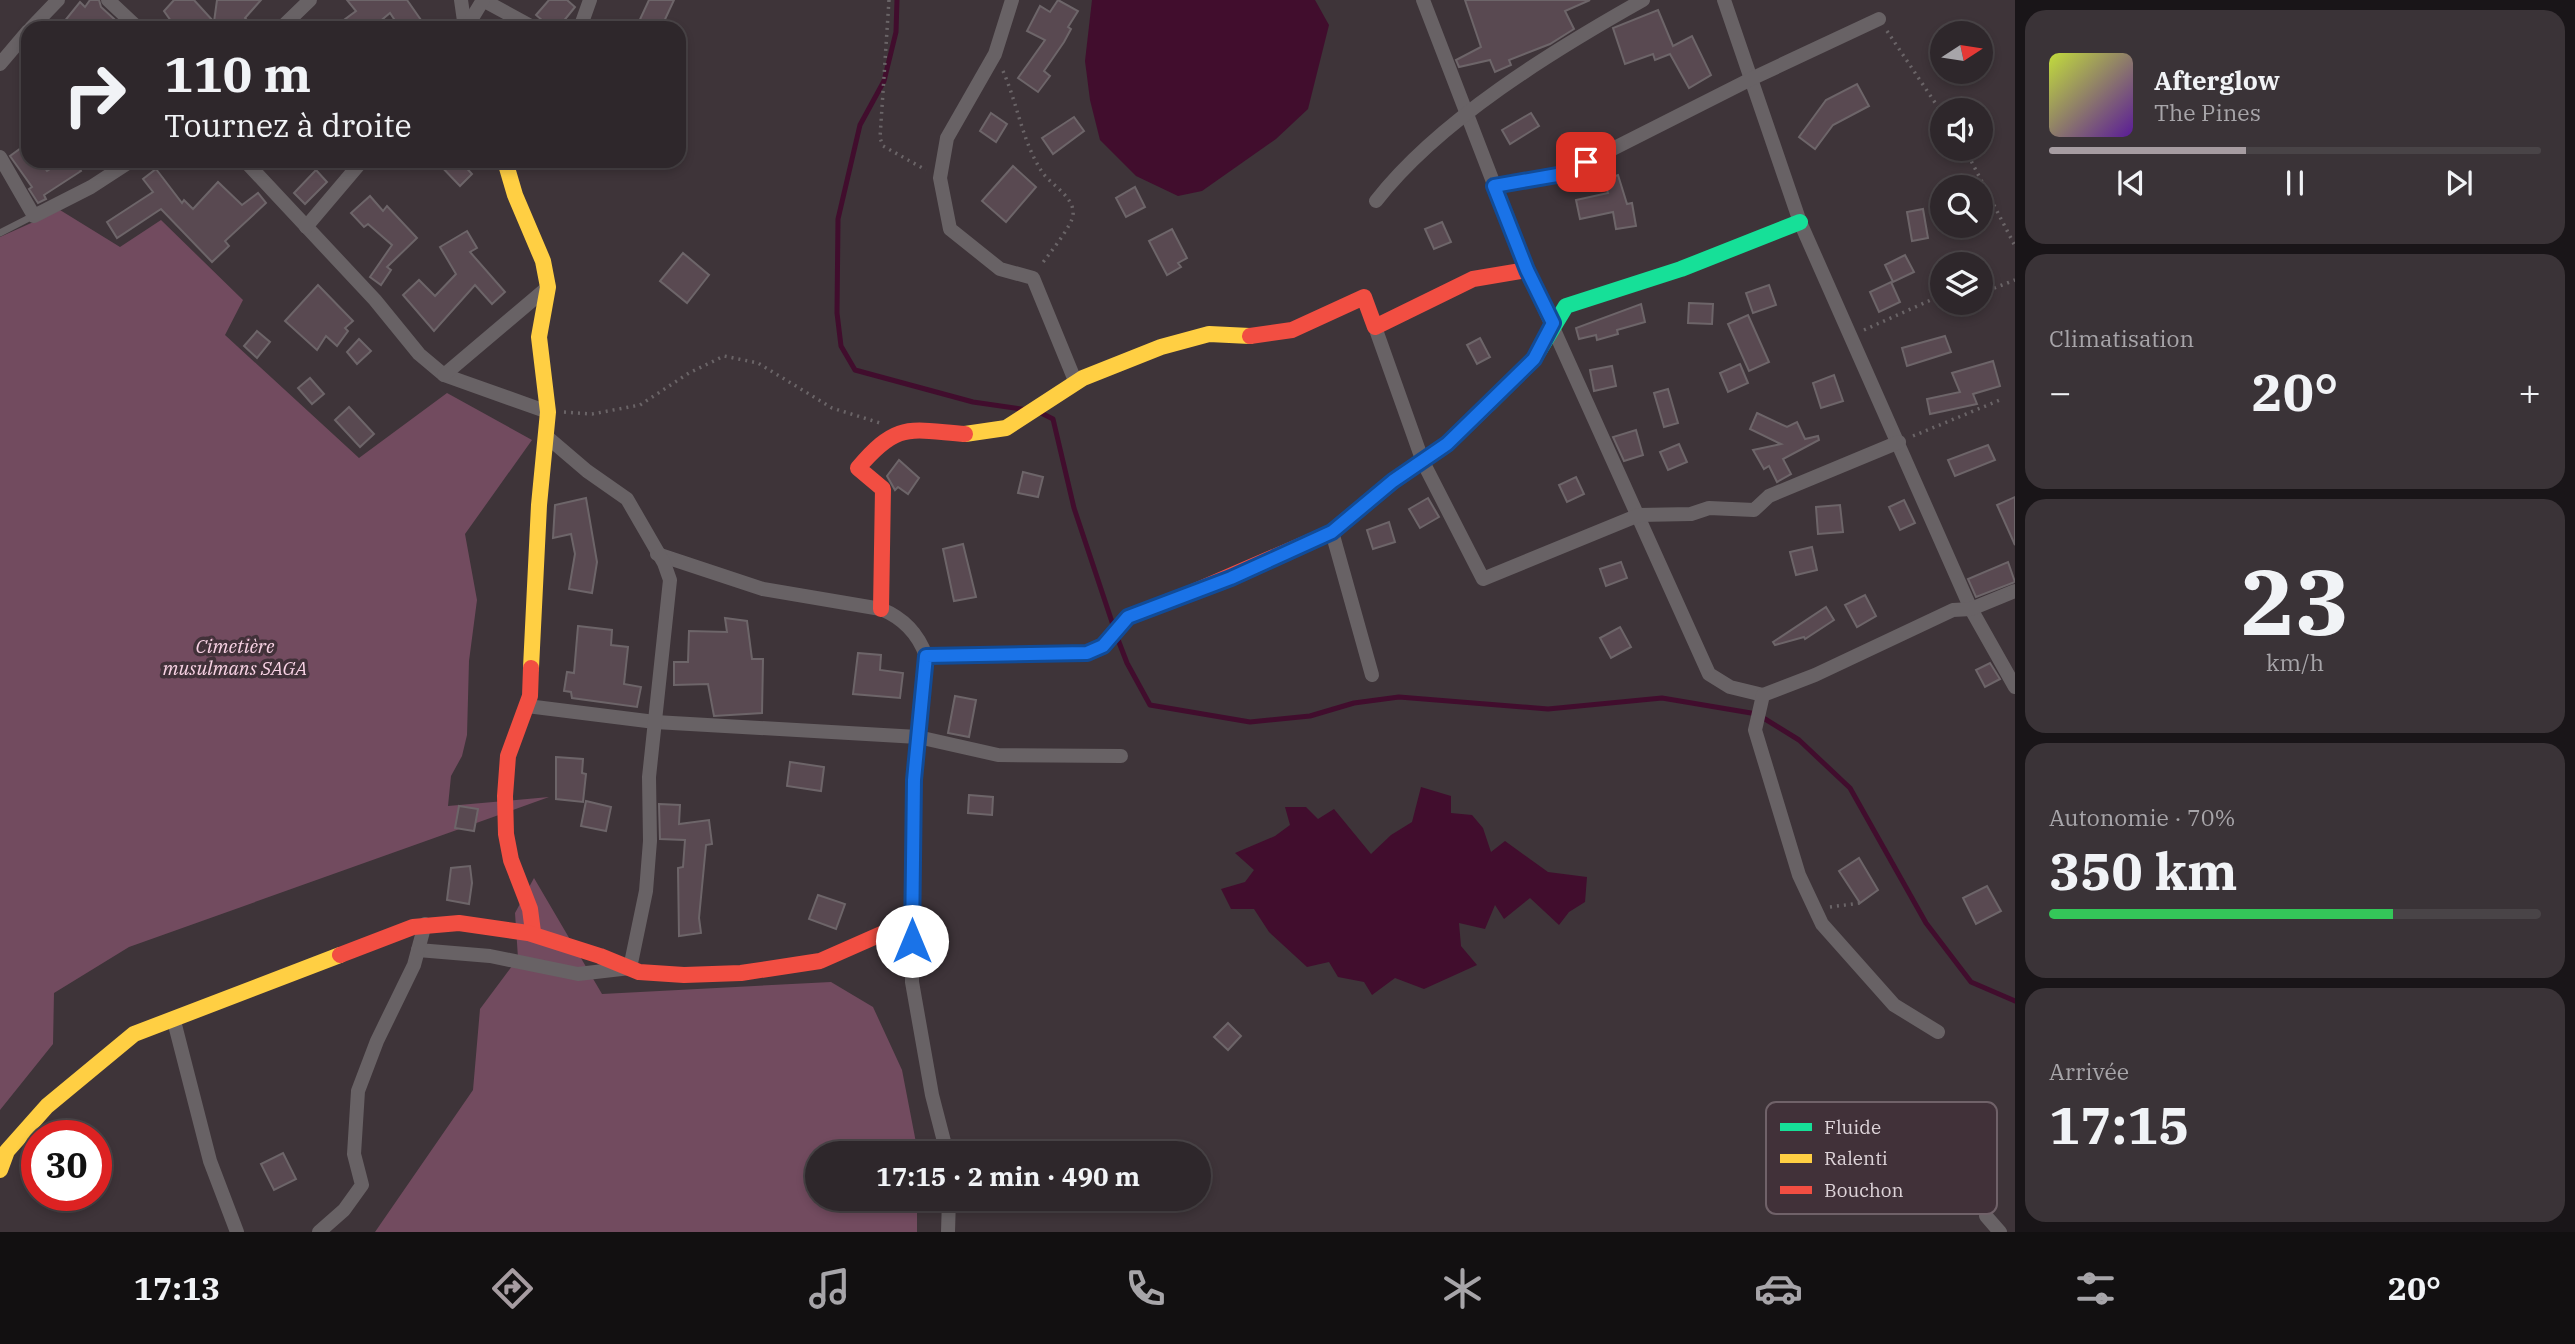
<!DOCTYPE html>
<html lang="fr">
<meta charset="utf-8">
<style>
:root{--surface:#2e272b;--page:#3a3337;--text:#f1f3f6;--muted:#a7a5a9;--line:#494447;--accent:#a69ca1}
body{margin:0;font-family:"IBM Plex Serif",serif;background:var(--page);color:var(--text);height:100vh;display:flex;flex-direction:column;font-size:26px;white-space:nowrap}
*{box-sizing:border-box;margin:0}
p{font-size:23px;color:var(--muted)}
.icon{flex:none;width:38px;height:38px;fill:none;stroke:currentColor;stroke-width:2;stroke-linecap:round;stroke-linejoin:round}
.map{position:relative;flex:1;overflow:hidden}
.side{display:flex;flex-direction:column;gap:10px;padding:10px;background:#191518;width:560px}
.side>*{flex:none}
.banner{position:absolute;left:21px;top:21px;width:665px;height:147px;border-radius:21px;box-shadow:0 4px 10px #0003,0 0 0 2px var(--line);background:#2e272b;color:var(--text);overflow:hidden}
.needle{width:46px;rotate:78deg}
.tools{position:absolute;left:1930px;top:21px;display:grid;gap:14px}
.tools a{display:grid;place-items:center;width:63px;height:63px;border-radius:50%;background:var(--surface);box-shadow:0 4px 10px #0003,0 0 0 2px var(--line);font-size:35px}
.speed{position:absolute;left:21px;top:1120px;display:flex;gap:14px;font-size:35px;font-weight:700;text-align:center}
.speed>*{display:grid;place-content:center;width:91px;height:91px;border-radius:50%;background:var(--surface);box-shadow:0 4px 10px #0003,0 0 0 2px var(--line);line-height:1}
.speed .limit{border:10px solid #d22;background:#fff;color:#111}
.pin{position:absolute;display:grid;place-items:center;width:60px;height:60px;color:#fff;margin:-30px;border-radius:14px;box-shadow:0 4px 10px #0006}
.me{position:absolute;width:77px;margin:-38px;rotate:0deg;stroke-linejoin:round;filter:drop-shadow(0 0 5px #0008)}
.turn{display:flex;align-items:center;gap:24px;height:147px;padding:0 28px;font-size:32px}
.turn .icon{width:91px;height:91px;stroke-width:2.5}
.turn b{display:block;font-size:49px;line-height:60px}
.big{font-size:52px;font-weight:800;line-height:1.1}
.side .card{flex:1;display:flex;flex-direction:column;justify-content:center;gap:10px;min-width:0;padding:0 24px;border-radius:21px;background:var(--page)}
.side .dial{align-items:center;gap:0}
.dial b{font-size:91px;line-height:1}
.song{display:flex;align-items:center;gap:21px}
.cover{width:84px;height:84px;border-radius:10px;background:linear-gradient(135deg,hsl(70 70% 55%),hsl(270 70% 35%))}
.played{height:7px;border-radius:4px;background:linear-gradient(90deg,var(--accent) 40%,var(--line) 40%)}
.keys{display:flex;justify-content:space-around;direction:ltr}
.heat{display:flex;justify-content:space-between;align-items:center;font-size:38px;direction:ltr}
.charge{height:10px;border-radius:5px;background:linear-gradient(90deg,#34c759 70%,var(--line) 0)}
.trip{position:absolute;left:805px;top:1141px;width:406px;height:70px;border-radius:35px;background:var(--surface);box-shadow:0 4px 10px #0003,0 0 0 2px var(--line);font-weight:800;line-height:70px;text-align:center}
.tab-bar{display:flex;height:112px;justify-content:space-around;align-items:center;background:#121011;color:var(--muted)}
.tab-bar .icon{width:49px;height:49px}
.tab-bar .on{color:var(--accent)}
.tab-bar b{font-size:32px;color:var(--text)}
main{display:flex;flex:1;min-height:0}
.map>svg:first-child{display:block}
.green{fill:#724b5f}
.water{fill:#410d2d}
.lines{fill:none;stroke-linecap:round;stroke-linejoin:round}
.stream{stroke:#410d2d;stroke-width:5}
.building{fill:#594951;stroke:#6d6569;stroke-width:2}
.path{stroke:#6a6467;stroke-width:3.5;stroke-dasharray:2 5;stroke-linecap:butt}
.lane{stroke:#686265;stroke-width:7}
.street{stroke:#686265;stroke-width:14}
.fast{stroke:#16e098;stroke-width:16}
.slow{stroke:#ffcf43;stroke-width:16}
.jam{stroke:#f24e42;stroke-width:16}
.route-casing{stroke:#114b97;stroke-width:18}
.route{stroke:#1a73e8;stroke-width:12}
.labels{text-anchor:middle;stroke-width:7;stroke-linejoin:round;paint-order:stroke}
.park-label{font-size:19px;font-style:italic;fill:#f9d3e5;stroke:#413139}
.key{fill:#413139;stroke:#706269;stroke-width:2}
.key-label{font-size:19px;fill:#ded4d9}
</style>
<main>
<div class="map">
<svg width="2015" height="1232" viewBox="0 0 2015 1232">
<rect width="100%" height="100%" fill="#3e3439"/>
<g class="green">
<polygon points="60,210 120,247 161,220 243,300 225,335 359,458 447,393 532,440 465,534 477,600 469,661 467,735 462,756 451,776 448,806 549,797 129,947 54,993 53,1044 0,1110 0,237"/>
<polygon points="534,878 602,994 831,982 873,1007 902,1070 918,1153 817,1153 817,1199 917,1199 917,1232 375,1232 473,1090 480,1009 518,958 515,913"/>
</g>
<g class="water">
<polygon points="1092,0 1315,0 1329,25 1308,109 1276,139 1202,191 1178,196 1136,176 1100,140 1090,100 1085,61"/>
<polygon points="1421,787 1451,796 1451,813 1472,815 1483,828 1491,852 1505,841 1548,872 1587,877 1585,902 1569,912 1559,925 1530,898 1504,919 1495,905 1485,929 1459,923 1461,946 1477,965 1424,989 1395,978 1372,995 1364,982 1338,977 1329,962 1307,967 1269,932 1254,909 1231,909 1221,889 1245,882 1254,870 1235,853 1275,836 1290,825 1285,807 1306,807 1318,819 1334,809 1371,854 1391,835 1412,822"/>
</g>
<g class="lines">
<g class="stream">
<polyline points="897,0 896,32 884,81 860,125 838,219 837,313 841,346 855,370 973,402 1028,410"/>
<polyline points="1041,413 1053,419 1074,508 1114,628"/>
<polyline points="1117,637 1127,663 1150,705 1250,722 1310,716 1354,703 1399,697 1548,709 1662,698 1757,714 1799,740 1850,788 1926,923 1971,982 2015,1001"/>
</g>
</g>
<g class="building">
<polygon points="90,0 99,0 101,7 124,28 59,28 80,2 85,7"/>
<polygon points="174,0 194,0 214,22 217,0 261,0 245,18 254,28 176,28 164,11"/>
<polygon points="347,0 407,0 421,20 410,28 400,28 390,13 372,28 333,28 356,11"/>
<polygon points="549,0 567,0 575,7 558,28 551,28 536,15"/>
<polygon points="649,0 674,0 661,28 636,28"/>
<polygon points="1058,0 1078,11 1068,27 1071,29 1064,42 1044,71 1050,76 1038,92 1018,78 1045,40 1027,31 1040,6 1050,12"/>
<polygon points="1465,0 1590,0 1565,11 1574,29 1550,44 1509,60 1511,65 1495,72 1490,60 1459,67 1456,60 1481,47"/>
<polygon points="1658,10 1673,46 1692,36 1711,75 1689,88 1670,54 1655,60 1653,54 1625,64 1613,28"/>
<polygon points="1857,84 1869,106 1833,125 1815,149 1799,137 1826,100"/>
<polygon points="991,113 1007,124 996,142 980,131"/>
<polygon points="1531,113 1539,126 1510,144 1502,130"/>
<polygon points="1074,117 1084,131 1053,154 1042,138"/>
<polygon points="28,143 28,161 40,161 47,171 63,161 75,161 81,171 44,195 46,199 38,203 29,189 32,187 10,156"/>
<polygon points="436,161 460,161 472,174 460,186"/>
<polygon points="1013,166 1036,187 1006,222 982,201"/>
<polygon points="156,169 182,203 184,200 193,209 218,182 242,205 258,193 266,203 225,241 229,246 212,262 161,209 117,238 107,222 153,192 143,179"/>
<polygon points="316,170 327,182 305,204 294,193"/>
<polygon points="1618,175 1627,204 1632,203 1636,226 1616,229 1613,212 1580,219 1576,200 1608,193 1604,180"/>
<polygon points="1135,187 1145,207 1126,217 1116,198"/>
<polygon points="370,196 383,211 387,206 417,238 387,267 391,270 381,285 370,277 392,245 368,224 364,227 351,213"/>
<polygon points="1923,209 1928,238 1912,241 1907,212"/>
<polygon points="1442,222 1451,242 1434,249 1425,229"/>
<polygon points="1172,229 1187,258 1178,263 1181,267 1167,275 1149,241"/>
<polygon points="467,231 477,248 470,252 505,292 492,304 475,285 434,331 403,295 419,280 435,296 456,274 440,247"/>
<polygon points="683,253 709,275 687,303 660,281"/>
<polygon points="1905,255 1914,272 1893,282 1885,265"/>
<polygon points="1891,282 1900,302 1879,312 1870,292"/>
<polygon points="318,285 353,321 345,328 348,331 337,346 326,336 317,350 285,321"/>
<polygon points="1769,285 1776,305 1753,313 1746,293"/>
<polygon points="1689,303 1713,304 1712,324 1688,323"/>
<polygon points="1641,304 1645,322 1617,330 1618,334 1597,340 1596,335 1579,339 1576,328"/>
<polygon points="1748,315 1769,362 1749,371 1728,324"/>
<polygon points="257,331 270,342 257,358 244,346"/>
<polygon points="1945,336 1951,352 1907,366 1902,348"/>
<polygon points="1480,338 1490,357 1477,364 1467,345"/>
<polygon points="359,339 371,351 357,364 347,352"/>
<polygon points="1993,361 2000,386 1973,394 1977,404 1930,414 1927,399 1960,392 1952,373"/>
<polygon points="1740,364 1748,383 1728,392 1720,373"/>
<polygon points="1612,366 1616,386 1594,391 1590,370"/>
<polygon points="1834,375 1843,401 1821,408 1813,383"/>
<polygon points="310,378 324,394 312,404 298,388"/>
<polygon points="1668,389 1678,423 1664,427 1654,393"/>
<polygon points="349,407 374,434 360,447 335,420"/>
<polygon points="1757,413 1787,427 1797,422 1805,439 1818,436 1819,440 1783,459 1791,474 1777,482 1769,466 1764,469 1753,450 1781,444 1750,429"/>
<polygon points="1636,430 1643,455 1624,461 1613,437"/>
<polygon points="1679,444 1687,462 1668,470 1660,452"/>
<polygon points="1988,445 1995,460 1955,476 1948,460"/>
<polygon points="899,460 919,478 908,494 898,487 895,490 887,476"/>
<polygon points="1023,472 1043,477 1038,497 1018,493"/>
<polygon points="1576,477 1584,494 1567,502 1559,485"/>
<polygon points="2015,497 2015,545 1997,505"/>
<polygon points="586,498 597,562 592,593 569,589 575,554 571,534 553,538 555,505"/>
<polygon points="1428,498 1439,517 1420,528 1409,509"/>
<polygon points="1904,500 1915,523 1900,530 1889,507"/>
<polygon points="1840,505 1843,532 1818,534 1816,507"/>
<polygon points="1389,522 1395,542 1373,549 1367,530"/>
<polygon points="963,544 976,597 954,601 943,549"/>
<polygon points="1812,547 1817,570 1796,575 1790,552"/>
<polygon points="1621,562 1627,578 1606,586 1600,569"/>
<polygon points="2008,562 2015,582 1976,597 1968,579"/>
<polygon points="1865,595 1876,616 1857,627 1845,605"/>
<polygon points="1826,607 1834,620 1805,639 1804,637 1775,645 1773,642"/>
<polygon points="725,618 747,621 752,659 763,659 762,713 714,716 708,684 674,685 674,662 688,662 689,631 727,632"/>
<polygon points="578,626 612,630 611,645 628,647 624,684 641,687 637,707 572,698 571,692 564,691 567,672 574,673"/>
<polygon points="1620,627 1631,647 1611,658 1600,638"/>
<polygon points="858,653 881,655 880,670 903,673 900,698 853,694"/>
<polygon points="1990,663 2000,679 1985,687 1976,670"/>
<polygon points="955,696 976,700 969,737 948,733"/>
<polygon points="556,757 583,759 582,773 586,774 583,802 556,799"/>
<polygon points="790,762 824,767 821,791 787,786"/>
<polygon points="969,795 993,797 992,815 968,813"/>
<polygon points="586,801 611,807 606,831 581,826"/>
<polygon points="659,804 680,805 679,824 709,820 712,844 706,845 699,918 701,933 679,936 678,868 683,867 685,840 660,839"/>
<polygon points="459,806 478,809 474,831 455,828"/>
<polygon points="1859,858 1878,890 1860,903 1839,871"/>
<polygon points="470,866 472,883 469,904 447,900 451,868"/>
<polygon points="1987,886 2001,911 1976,924 1963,898"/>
<polygon points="818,895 845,904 836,929 809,919"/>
<polygon points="1228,1023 1241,1036 1228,1050 1214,1037"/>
<polygon points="283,1153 296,1179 274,1190 261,1164"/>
</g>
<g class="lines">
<g class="path">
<polyline points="889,0 880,138 883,146 926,170"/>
<polyline points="1887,31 1942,113"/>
<path d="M 1003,71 C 1018,105 1022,141 1042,172 C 1051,185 1075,197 1073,215 C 1072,226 1049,254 1041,265"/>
<polyline points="1965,149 2015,246"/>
<polyline points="1981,293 2015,280"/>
<polyline points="1864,330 1942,295"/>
<polyline points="564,412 592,414 640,405 689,373 724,356 758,363 832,408 880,423"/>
<polyline points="1913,436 2000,400"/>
<polyline points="1830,907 1860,903"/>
</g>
<polyline class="lane" points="0,233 33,216"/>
<g class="street">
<polyline points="108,0 138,28"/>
<polyline points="461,0 465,28"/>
<polyline points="483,0 534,28"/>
<polyline points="1012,0 995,54 947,138 940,178 950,229 1000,269 1033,278 1076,383"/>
<polyline points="1423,0 1527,270 1709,674 1730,687 1763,695"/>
<polyline points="1724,0 1800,222 1971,609 2015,687"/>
<polyline points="31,28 58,0"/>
<polyline points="281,28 310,0"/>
<polyline points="466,28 483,0"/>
<polyline points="580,28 590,0"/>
<polyline points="0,64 28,31"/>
<polyline points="0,157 34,216 91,187 131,161"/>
<polyline points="245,161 375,300 419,354 444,375 548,412"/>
<polyline points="1494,186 1563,174 1751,79 1879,19"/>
<path d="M 1376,201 C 1439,120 1554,50 1643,0"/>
<polyline points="306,227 362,161"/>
<polyline points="1375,327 1423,462 1483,579 1639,515 1691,514 1709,508 1754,510 1769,496 1899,442"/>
<polyline points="444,375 548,287"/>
<polyline points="1332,532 1372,675"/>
<path d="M 657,554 L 763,589 L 881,609 C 903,618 918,633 926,656 L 914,780 L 912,982 L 932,1095 L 947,1153"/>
<polyline points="527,706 655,722 918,737 998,755 1121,756"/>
<polyline points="418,950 490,956 578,974 630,968 646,891 650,841 649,777 670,580 664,563 627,499 587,471 546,436"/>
<polyline points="174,1021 210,1161 237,1232"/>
<polyline points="1938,1032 1894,1005 1822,924 1799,875 1755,730 1763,695 1815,675 1953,610 1971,609 2015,591"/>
<polyline points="1986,1216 2000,1232"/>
<polyline points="319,1232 344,1210 362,1185 354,1154 358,1091 377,1041 414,965 425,924"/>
<polyline points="948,1232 949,1199"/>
</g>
<g class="fast">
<polyline points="1489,404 1534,359 1566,306 1681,269 1800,222"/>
<polyline points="926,656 1087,653 1103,646 1128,617 1188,594"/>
</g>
<g class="slow">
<polyline points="505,161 515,195 543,261 548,287 539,337 548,412 539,505 531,668"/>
<polyline points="965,434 1006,428 1083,378 1161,347 1209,334 1250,336"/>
<polyline points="0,1170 7,1151 47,1106 134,1034 340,955"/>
</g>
<g class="jam">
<polyline points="1250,336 1292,330 1364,297 1375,327 1473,279 1527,270"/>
<polyline points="1188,594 1332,532 1393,481 1447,444 1489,404"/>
<path d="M 881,609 L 883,489 L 858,468 C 898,421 909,430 965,434"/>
<polyline points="531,668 530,696 508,756 505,796 506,834 511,860 530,909 533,932"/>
<polyline points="340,955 413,927 459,923 528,933 600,956 639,972 684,975 741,973 820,961 913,920"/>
</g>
</g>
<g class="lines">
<defs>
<polyline id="route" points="912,941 914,780 926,656 1087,653 1103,646 1128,617 1231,578 1332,532 1393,481 1447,444 1534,359 1553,323 1527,270 1494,186 1563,174 1586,162"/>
</defs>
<use href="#route" class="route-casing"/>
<use href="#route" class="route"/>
</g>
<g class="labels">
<g class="park-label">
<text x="235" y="653">Cimetière<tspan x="235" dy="22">musulmans SAGA</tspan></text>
</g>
</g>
<rect x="1766" y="1102" width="231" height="112" rx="10" class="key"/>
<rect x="1780" y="1123" width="32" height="8" fill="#16e098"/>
<rect x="1780" y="1154" width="32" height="9" fill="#ffcf43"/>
<rect x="1780" y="1186" width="32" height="8" fill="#f24e42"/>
<g class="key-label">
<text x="1824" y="1134">Fluide</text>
<text x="1824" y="1165">Ralenti</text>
<text x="1824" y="1197">Bouchon</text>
</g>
</svg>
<div class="tools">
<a><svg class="needle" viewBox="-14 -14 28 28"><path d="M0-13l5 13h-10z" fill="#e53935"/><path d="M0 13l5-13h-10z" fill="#a7a5a9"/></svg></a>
<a><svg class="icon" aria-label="sound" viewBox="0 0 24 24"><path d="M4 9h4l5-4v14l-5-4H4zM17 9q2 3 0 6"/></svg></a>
<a><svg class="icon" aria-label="search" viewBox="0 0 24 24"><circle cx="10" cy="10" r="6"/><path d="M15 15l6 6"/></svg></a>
<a><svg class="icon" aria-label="layers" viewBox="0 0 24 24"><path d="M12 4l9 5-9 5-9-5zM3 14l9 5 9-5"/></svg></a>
</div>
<div class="speed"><div class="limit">30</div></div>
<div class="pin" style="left:1586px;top:162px;background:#d93025"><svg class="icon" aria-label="arrive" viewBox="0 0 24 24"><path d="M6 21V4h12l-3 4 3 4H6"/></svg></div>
<svg class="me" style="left:912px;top:941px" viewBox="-20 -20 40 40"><circle r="19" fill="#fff"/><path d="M0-13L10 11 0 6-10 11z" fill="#1a73e8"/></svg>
<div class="trip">17:15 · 2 min · 490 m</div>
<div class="banner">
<div class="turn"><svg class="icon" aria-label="right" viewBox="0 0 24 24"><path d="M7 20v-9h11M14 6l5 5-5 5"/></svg><div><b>110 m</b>Tournez à droite</div></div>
</div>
</div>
<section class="side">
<div class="card">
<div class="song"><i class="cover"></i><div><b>Afterglow</b><p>The Pines</p></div></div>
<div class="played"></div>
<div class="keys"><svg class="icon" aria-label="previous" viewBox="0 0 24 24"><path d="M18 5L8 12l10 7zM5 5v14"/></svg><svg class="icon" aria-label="pause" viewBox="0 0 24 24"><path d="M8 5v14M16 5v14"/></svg><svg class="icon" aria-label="next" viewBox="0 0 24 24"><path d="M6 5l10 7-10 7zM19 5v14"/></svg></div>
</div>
<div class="card"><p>Climatisation</p>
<div class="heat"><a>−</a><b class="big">20°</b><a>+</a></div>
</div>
<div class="card dial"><b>23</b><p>km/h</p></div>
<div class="card"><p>Autonomie · 70%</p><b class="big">350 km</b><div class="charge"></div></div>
<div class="card"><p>Arrivée</p><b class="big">17:15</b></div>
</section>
</main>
<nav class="tab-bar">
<b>17:13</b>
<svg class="icon on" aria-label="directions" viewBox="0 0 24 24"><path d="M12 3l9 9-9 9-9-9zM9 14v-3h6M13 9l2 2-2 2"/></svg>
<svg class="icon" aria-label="music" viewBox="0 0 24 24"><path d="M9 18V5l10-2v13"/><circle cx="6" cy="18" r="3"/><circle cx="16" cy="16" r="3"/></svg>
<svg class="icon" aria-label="phone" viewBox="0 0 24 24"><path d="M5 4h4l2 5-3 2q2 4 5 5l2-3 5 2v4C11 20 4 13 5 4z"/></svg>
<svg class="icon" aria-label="climate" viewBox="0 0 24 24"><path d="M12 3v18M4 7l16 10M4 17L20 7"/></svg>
<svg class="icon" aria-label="car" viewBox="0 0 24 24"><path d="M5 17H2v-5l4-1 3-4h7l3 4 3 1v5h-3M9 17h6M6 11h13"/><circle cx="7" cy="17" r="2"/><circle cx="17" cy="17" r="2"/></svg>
<svg class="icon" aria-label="filters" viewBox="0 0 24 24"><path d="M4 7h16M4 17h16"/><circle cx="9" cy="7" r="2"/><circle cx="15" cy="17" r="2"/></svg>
<b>20°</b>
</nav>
